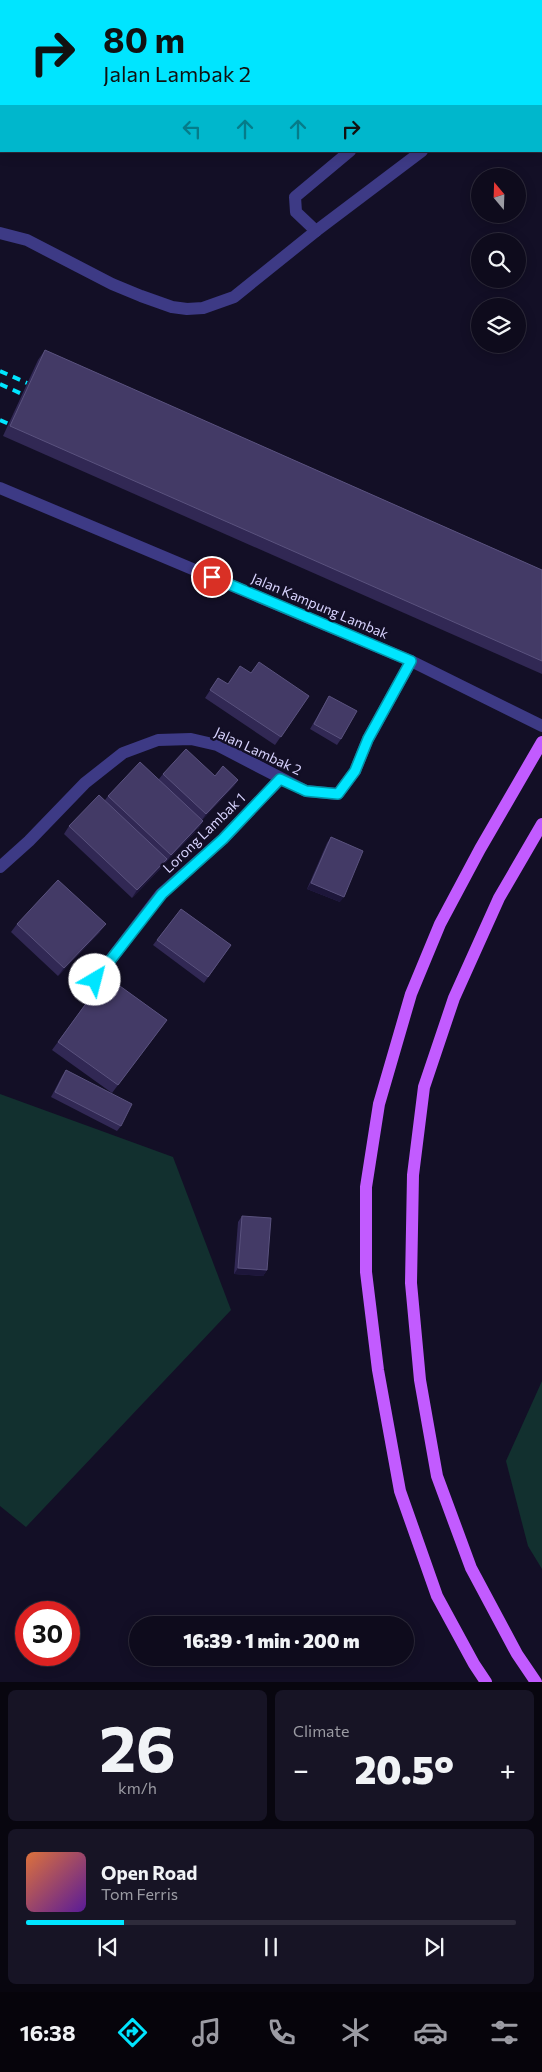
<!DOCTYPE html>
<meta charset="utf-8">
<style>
:root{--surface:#0e0b1c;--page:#171425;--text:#f1f3f6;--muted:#9b9ba3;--line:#2e2b3b;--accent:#00e5ff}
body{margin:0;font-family:Commissioner,sans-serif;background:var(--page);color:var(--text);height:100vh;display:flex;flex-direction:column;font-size:19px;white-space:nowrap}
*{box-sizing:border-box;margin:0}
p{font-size:16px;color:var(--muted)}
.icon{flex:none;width:28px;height:28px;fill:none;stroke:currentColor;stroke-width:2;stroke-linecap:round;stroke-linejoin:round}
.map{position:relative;height:1682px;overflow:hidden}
.details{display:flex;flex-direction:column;gap:8px;padding:8px;background:#08060f;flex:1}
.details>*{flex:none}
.hud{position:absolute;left:0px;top:0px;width:542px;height:152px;box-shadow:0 2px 12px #0003,0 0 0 1px var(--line);background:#00e5ff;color:#111;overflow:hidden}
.needle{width:32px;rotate:341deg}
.buttons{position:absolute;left:471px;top:168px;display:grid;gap:10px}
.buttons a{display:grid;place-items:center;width:55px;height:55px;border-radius:50%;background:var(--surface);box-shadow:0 2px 12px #0003,0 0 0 1px var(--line);font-size:25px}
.speed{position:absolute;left:15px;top:1601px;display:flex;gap:10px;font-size:25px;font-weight:700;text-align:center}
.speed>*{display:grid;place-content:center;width:65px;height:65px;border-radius:50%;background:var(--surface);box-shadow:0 2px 12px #0003,0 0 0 1px var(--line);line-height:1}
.speed .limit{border:8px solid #d22;background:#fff;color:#111}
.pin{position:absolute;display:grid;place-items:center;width:42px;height:42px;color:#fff;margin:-21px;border:2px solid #fff;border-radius:50%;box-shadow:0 1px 5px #0007}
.me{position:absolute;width:55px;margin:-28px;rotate:37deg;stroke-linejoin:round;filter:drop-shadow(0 0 4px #0008)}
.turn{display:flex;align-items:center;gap:18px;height:105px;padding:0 20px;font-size:22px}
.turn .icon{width:65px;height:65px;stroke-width:2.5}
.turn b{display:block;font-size:35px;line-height:42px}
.lanes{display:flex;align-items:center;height:48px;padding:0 20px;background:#0003;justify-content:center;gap:25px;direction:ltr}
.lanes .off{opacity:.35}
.big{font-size:38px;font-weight:800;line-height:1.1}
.details .widget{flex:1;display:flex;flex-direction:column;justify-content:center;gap:8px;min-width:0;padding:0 18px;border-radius:8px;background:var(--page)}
.details .dial{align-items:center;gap:0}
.dial b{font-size:65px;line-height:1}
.song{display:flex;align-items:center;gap:15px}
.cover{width:60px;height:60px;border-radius:8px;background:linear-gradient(135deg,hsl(20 70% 55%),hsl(270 70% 35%))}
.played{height:5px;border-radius:2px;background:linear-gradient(90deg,var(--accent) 20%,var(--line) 20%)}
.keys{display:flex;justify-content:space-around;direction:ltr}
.heat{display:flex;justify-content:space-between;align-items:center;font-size:28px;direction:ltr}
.details .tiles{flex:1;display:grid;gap:8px;grid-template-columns:1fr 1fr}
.widget:last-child{grid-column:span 2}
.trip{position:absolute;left:129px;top:1616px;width:285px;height:50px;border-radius:25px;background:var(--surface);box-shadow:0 2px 12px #0003,0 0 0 1px var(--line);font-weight:800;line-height:50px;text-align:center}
.dock{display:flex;height:80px;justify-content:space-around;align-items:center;background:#06040b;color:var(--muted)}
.dock .icon{width:35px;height:35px}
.dock .selected{color:var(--accent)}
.dock b{font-size:22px;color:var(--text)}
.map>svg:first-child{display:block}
.green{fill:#12302f}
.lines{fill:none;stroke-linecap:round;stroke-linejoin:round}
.minor{stroke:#3d3a85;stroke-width:12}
.major{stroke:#c25bff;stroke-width:12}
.rail{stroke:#00e5ff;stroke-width:4;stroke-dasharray:8 6;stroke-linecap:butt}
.wall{fill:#312854}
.shaded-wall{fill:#1d163a}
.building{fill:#433a66;stroke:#5a527e}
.route-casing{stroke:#0095a6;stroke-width:12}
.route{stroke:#00e5ff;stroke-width:9}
.labels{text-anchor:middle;stroke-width:5;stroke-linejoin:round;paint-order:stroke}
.street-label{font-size:14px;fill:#d9d4ff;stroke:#130f26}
</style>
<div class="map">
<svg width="542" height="1682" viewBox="0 0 542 1682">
<rect width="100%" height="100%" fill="#130f26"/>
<g class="green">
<polygon points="0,0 184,0 1,1 0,143"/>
<polygon points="0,1094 173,1157 231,1310 26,1527 0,1506"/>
<polygon points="542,1381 542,1569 528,1546 506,1461"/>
</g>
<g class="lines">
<g class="minor">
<polyline points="541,65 542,65"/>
<polyline points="316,231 296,212 295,197 350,151"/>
<polyline points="0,233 27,240 112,284 141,296 172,307 187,309 203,308 234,297 316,231 422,151"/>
<polyline points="0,488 411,661 542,726"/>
<polyline points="0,867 29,841 85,783 123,753 158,740 191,739 217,745 306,791 338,794 355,771 368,739 411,661"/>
<polyline points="95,980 161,894 223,839 280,779"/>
</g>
<g class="major">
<polyline points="486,1682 474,1664 437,1596 400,1491 378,1370 366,1272 366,1187 379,1104 411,994 440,924 480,849 542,742"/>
<polyline points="536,1682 517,1654 471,1568 437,1476 420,1380 411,1283 413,1175 424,1087 454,998 499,898 542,824"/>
</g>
<g class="rail">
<polyline points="0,371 27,383"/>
<polyline points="0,384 22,394"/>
<polyline points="0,420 9,424"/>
</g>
</g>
<g class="wall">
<polygon points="45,350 542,570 542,674 3,436 38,360"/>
<polygon points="251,673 309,696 275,745 205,698 218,678 228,684"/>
<polygon points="329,696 341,739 337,745 310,729"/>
<polygon points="163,774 215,776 238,780 234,786 202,820 203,821 198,829 165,863 165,862 162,867 132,898 64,834 69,826 105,800 108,796 159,779"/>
<polygon points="331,837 340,902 307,889 327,843"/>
<polygon points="181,909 231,945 204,983 153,945"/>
<polygon points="17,924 100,932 58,976 11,932"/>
<polygon points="106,976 167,1020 112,1093 52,1050"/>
<polygon points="66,1070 121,1126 117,1131 51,1097 62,1076"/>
<polygon points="242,1216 267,1270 263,1276 234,1274 238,1222"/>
</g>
<g class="shaded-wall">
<polygon points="238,780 234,786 202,820 206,814"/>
<polygon points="203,821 198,829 165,863 171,855"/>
<polygon points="167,859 162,867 132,898 137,890"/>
<polygon points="311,883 344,897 340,902 307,889"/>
<polygon points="106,924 100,932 58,976 64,968"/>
<polygon points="238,1268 267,1270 263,1276 234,1274"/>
</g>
<g class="building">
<polygon points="45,350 542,570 542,661 10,426"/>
<polygon points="259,662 309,696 281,737 210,690 218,678 228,684 240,666 251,673"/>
<polygon points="329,696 357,711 341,739 314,724"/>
<polygon points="186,749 215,776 223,766 238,780 206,814 163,774"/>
<polygon points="140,762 203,821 171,855 108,796"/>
<polygon points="99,795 167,859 137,890 69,826"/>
<polygon points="331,837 363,851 344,897 311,883"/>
<polygon points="58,880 106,924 64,968 17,924"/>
<polygon points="181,909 231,945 208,977 157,940"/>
<polygon points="106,976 167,1020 118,1085 58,1042"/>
<polygon points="66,1070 132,1104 121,1126 55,1092"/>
<polygon points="242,1216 271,1218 267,1270 238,1268"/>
</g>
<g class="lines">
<defs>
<polyline id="route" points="95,980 162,894 223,839 280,779 306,791 338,794 355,771 368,739 411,661 212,577"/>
</defs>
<use href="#route" class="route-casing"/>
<use href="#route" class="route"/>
</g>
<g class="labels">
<g class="street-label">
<text transform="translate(320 606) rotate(23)" y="5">Jalan Kampung Lambak</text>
<text transform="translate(258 751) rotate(25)" y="5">Jalan Lambak 2</text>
<text transform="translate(204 833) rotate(-44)" y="5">Lorong Lambak 1</text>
</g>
</g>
</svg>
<div class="buttons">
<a><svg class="needle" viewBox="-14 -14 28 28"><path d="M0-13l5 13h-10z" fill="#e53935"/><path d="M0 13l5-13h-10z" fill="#9b9ba3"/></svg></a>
<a><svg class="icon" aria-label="search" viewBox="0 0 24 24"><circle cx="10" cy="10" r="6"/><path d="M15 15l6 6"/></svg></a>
<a><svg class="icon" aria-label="layers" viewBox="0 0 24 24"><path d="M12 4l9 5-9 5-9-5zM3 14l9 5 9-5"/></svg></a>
</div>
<div class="speed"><div class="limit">30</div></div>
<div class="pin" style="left:212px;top:577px;background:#d93025"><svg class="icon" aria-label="arrive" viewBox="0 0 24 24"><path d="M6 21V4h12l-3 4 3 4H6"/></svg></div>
<svg class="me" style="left:95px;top:980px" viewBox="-20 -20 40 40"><circle r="19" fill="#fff"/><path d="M0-13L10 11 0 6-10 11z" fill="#00e5ff"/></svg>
<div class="trip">16:39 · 1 min · 200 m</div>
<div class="hud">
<div class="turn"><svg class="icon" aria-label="right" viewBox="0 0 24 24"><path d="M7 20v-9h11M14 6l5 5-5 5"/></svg><div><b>80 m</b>Jalan Lambak 2</div></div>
<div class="lanes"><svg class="icon off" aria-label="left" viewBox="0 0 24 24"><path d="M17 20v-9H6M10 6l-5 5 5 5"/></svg><svg class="icon off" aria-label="ahead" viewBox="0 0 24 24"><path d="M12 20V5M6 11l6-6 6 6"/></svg><svg class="icon off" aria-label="ahead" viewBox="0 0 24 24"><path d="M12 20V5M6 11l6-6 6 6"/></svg><svg class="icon" aria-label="right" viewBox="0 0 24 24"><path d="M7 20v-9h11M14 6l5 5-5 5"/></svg></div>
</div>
</div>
<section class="details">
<div class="tiles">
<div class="widget dial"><b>26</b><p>km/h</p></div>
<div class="widget"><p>Climate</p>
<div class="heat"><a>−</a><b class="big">20.5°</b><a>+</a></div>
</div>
<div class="widget">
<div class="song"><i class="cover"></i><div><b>Open Road</b><p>Tom Ferris</p></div></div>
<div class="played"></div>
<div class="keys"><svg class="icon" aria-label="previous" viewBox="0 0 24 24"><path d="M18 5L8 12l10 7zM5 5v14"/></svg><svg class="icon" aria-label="pause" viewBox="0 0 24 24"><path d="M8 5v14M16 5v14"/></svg><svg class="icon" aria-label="next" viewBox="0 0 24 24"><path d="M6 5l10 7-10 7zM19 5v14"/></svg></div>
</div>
</div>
</section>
<nav class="dock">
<b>16:38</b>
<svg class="icon selected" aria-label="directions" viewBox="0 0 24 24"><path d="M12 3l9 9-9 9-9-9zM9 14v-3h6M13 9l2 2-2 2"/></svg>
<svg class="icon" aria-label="music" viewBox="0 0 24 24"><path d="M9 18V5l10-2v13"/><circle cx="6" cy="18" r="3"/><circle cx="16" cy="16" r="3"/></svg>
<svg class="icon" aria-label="phone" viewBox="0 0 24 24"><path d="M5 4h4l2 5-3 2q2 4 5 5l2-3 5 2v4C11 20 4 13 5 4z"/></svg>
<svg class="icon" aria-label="climate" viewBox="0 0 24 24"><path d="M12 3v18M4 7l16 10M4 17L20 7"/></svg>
<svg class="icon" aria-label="car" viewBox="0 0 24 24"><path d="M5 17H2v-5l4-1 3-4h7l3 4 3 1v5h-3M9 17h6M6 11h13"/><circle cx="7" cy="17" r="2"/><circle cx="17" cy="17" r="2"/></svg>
<svg class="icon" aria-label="filters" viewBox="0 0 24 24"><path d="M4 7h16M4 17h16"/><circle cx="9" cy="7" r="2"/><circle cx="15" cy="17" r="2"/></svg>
</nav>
